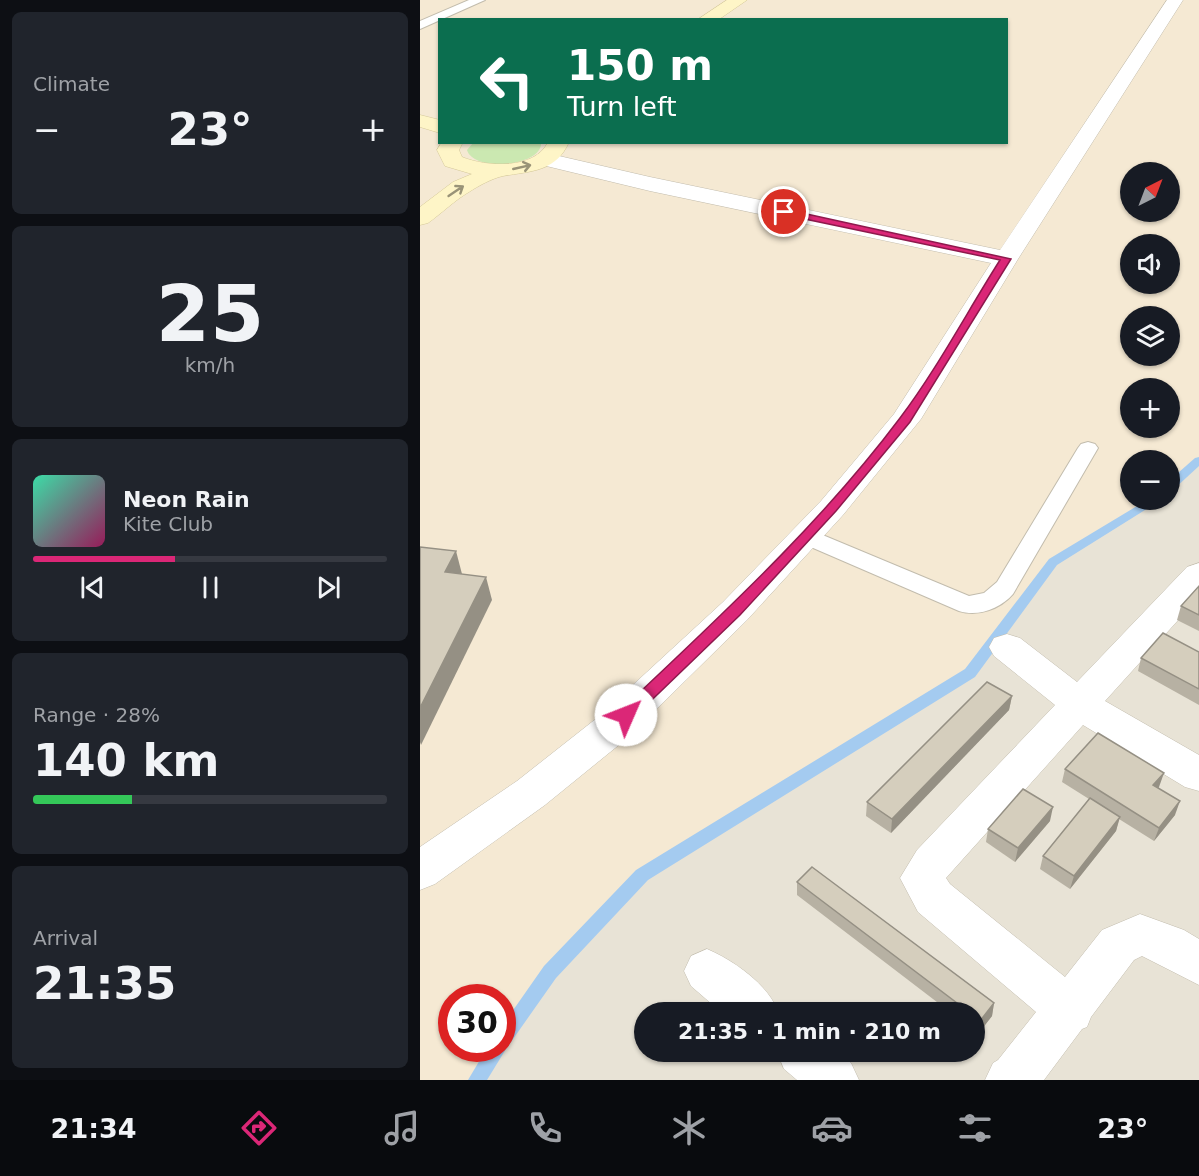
<!DOCTYPE html>
<meta charset="utf-8">
<style>
:root{--surface:#171b24;--page:#20242c;--text:#f1f3f6;--muted:#9ea1a6;--line:#363941;--accent:#db2777}
body{margin:0;font-family:"DejaVu Sans",sans-serif;background:var(--page);color:var(--text);height:100vh;display:flex;flex-direction:column;font-size:22px;white-space:nowrap}
*{box-sizing:border-box;margin:0}
p{font-size:20px;color:var(--muted)}
.icon{flex:none;width:33px;height:33px;fill:none;stroke:currentColor;stroke-width:2;stroke-linecap:round;stroke-linejoin:round}
.map{position:relative;flex:1;overflow:hidden}
.panel{display:flex;flex-direction:column;gap:12px;padding:12px;background:#0d0f14;width:420px}
.panel>*{flex:none}
.hud{position:absolute;left:18px;top:18px;width:570px;height:126px;border-radius:0px;box-shadow:0 2px 4px #0004;background:#0b6e4f;color:#fff;overflow:hidden}
.needle{width:39px;rotate:42deg}
.buttons{position:absolute;left:700px;top:162px;display:grid;gap:12px}
.buttons a{display:grid;place-items:center;width:60px;height:60px;border-radius:50%;background:var(--surface);box-shadow:0 2px 4px #0004;font-size:30px}
.speed{position:absolute;left:18px;top:984px;display:flex;gap:12px;font-size:30px;font-weight:700;text-align:center}
.speed>*{display:grid;place-content:center;width:78px;height:78px;border-radius:50%;background:var(--surface);box-shadow:0 2px 4px #0004;line-height:1}
.speed .limit{border:9px solid #d22;background:#fff;color:#111}
.pin{position:absolute;display:grid;place-items:center;width:51px;height:51px;color:#fff;margin:-26px;border:3px solid #fff;border-radius:50%;box-shadow:0 2px 6px #0007}
.me{position:absolute;width:66px;margin:-33px;rotate:46deg;stroke-linejoin:round;filter:drop-shadow(0 0 4px #0008)}
.turn{display:flex;align-items:center;gap:21px;height:126px;padding:0 30px;font-size:27px}
.turn .icon{width:78px;height:78px;stroke-width:2.5}
.turn b{display:block;font-size:42px;line-height:51px}
.big{font-size:45px;font-weight:600;line-height:1.1}
.panel .card{flex:1;display:flex;flex-direction:column;justify-content:center;gap:9px;min-width:0;padding:0 21px;border-radius:9px;background:var(--page)}
.panel .dial{align-items:center;gap:0}
.dial b{font-size:78px;line-height:1}
.song{display:flex;align-items:center;gap:18px}
.cover{width:72px;height:72px;border-radius:9px;background:linear-gradient(135deg,hsl(160 70% 55%),hsl(330 70% 35%))}
.played{height:6px;border-radius:3px;background:linear-gradient(90deg,var(--accent) 40%,var(--line) 40%)}
.keys{display:flex;justify-content:space-around;direction:ltr}
.heat{display:flex;justify-content:space-between;align-items:center;font-size:33px;direction:ltr}
.charge{height:9px;border-radius:4px;background:linear-gradient(90deg,#34c759 28%,var(--line) 0)}
.trip{position:absolute;left:214px;top:1002px;width:351px;height:60px;border-radius:30px;background:var(--surface);box-shadow:0 2px 4px #0004;font-weight:600;line-height:60px;text-align:center}
.tabs{display:flex;height:96px;justify-content:space-around;align-items:center;background:#090b0e;color:var(--muted)}
.tabs .icon{width:42px;height:42px}
.tabs .current{color:var(--accent)}
.tabs b{font-size:27px;color:var(--text)}
main{display:flex;flex:1;min-height:0}
.map>svg:first-child{display:block}
.residential{fill:#e8e3d6;fill-rule:evenodd}
.commercial{fill:#f5e9d3;fill-rule:evenodd}
.green{fill:#cbe8b1}
.lines{fill:none;stroke-linecap:round;stroke-linejoin:round}
.stream{fill:#a4cbf0;fill-rule:evenodd}
.lane-casing{stroke:#c2bcad;stroke-width:2}
.street-casing{stroke:#c2bcad;stroke-width:1}
.secondary-casing{stroke:#d4c898;stroke-width:1}
.lane{fill:#fff;fill-rule:evenodd}
.street{fill:#fff;fill-rule:evenodd}
.secondary{fill:#fef5c7;fill-rule:evenodd}
.wall{fill:#b7b1a3}
.shaded-wall{fill:#959084}
.building{fill:#d5cebd;stroke:#959084;stroke-width:1.5}
.oneway{stroke:#999377}
.route{fill:#db2777;stroke:#8e194d;stroke-width:1.5}
</style>
<main>
<section class="panel">
<div class="card"><p>Climate</p>
<div class="heat"><a>−</a><b class="big">23°</b><a>+</a></div>
</div>
<div class="card dial"><b>25</b><p>km/h</p></div>
<div class="card">
<div class="song"><i class="cover"></i><div><b>Neon Rain</b><p>Kite Club</p></div></div>
<div class="played"></div>
<div class="keys"><svg class="icon" aria-label="previous" viewBox="0 0 24 24"><path d="M18 5L8 12l10 7zM5 5v14"/></svg><svg class="icon" aria-label="pause" viewBox="0 0 24 24"><path d="M8 5v14M16 5v14"/></svg><svg class="icon" aria-label="next" viewBox="0 0 24 24"><path d="M6 5l10 7-10 7zM19 5v14"/></svg></div>
</div>
<div class="card"><p>Range · 28%</p><b class="big">140 km</b><div class="charge"></div></div>
<div class="card"><p>Arrival</p><b class="big">21:35</b></div>
</section>
<div class="map">
<svg width="779" height="1080" viewBox="0 0 779 1080">
<rect width="100%" height="100%" fill="#f4f1e8"/>
<path class="residential" d="M 779,460 L 779,1080 L 57,1080 L 78,1049 L 82,1048 L 83,1042 L 130,972 L 222,875 L 550,673 L 633,562 L 735,500 L 750,500 L 750,486 ZM 225,1012 L 555,1012 L 555,1052 L 225,1052 Z"/>
<path class="commercial" d="M 0,0 L 779,0 L 779,460 L 750,486 L 750,460 L 711,460 L 711,500 L 735,500 L 633,562 L 550,673 L 215,874 L 116,991 L 83,1042 L 82,998 L 32,998 L 32,1048 L 78,1049 L 57,1080 L 0,1080 ZM 20,20 L 586,20 L 586,142 L 20,142 ZM 711,172 L 750,172 L 750,212 L 711,212 ZM 711,244 L 750,244 L 750,284 L 711,284 ZM 711,316 L 750,316 L 750,356 L 711,356 ZM 711,388 L 750,388 L 750,428 L 711,428 Z"/>
<path class="green" d="M 53,143 L 121,143 C 122,166 54,173 47,150 Z"/>
<g class="lines">
<g class="stream">
<polygon points="779,457 779,466 754,489 750,490 750,480 775,458"/>
<polygon points="727,500 741,500 637,565 555,677 228,880 136,978 86,1049 67,1080 48,1080 67,1048 82,1048 82,1026 124,966 216,870 545,669 629,559"/>
</g>
<defs>
<g id="lane">
<polygon points="49,0 65,0 0,29 0,21"/>
<path d="M 668,442 L 675,444 L 678,448 L 593,594 C 580,609 558,617 539,611 L 377,541 L 374,536 L 377,531 L 385,529 L 393,531 L 549,596 L 564,593 L 577,582 L 658,448 L 661,444 Z"/>
</g>
<g id="street">
<polygon points="747,0 763,0 598,259 501,419 423,515 327,620 205,740 125,805 15,884 0,890 0,847 97,781 177,718 303,602 401,501 474,414 571,263 230,191 118,164 115,159 118,154 126,153 230,177 580,250"/>
<polygon points="779,563 779,597 685,701 779,755 779,791 765,787 663,725 526,878 530,884 645,977 682,930 720,914 764,930 779,939 779,985 722,956 714,960 671,1017 667,1027 662,1029 624,1080 565,1080 573,1063 578,1060 616,1012 498,912 480,878 497,850 635,705 574,656 569,647 574,638 587,634 600,638 657,682 767,567"/>
<path d="M 287,949 C 313,960 349,985 358,1012 L 301,1012 L 271,986 L 264,971 L 271,956 Z"/>
<polygon points="357,1052 418,1052 431,1063 439,1080 377,1080 364,1069"/>
</g>
<g id="secondary">
<polygon points="307,0 327,0 298,20 277,20"/>
<polygon points="0,115 20,120 20,133 0,127"/>
<path d="M 22,142 L 43,142 L 39,150 L 42,157 C 66,167 115,170 128,142 L 149,142 C 136,172 111,171 83,176 C 73,178 58,186 49,192 C 35,200 22,213 8,223 L 0,225 L 0,207 L 33,182 L 52,174 L 25,166 L 17,150 Z"/>
</g>
</defs>
<use href="#lane" class="lane-casing"/>
<use href="#street" class="street-casing"/>
<use href="#secondary" class="secondary-casing"/>
<use href="#lane" class="lane"/>
<use href="#street" class="street"/>
<use href="#secondary" class="secondary"/>
</g>
<g class="wall">
<polygon points="779,586 779,631 757,620 761,606"/>
<polygon points="779,652 779,705 718,671 721,658"/>
<polygon points="592,696 589,710 471,833 446,816 447,802"/>
<polygon points="645,769 739,787 738,788 755,815 734,841 699,819 696,831 650,889 620,869 623,856 669,799 642,782"/>
<polygon points="630,821 595,862 566,842 568,829"/>
<polygon points="377,882 574,1003 572,1016 558,1034 555,1031 555,1012 530,1012 377,895"/>
</g>
<g class="shaded-wall">
<polygon points="36,551 42,574 25,572"/>
<polygon points="66,577 72,600 1,745 0,742 0,708"/>
<polygon points="592,696 589,710 471,833 472,819"/>
<polygon points="744,773 739,787 729,799 733,785"/>
<polygon points="760,801 755,815 734,841 739,828"/>
<polygon points="633,807 630,821 595,862 598,848"/>
<polygon points="700,817 696,831 650,889 654,876"/>
<polygon points="574,1003 572,1016 558,1034 560,1021"/>
</g>
<g class="building">
<polygon points="0,547 36,551 25,572 66,577 0,708"/>
<polygon points="779,586 779,615 761,606"/>
<polygon points="743,633 779,652 779,689 721,658"/>
<polygon points="567,682 592,696 472,819 447,802"/>
<polygon points="678,733 744,773 733,785 760,801 739,828 645,769"/>
<polygon points="603,789 633,807 598,848 568,829"/>
<polygon points="670,798 700,817 654,876 623,856"/>
<polygon points="392,867 574,1003 560,1021 555,1017 555,1012 549,1012 377,882"/>
</g>
<defs><path id="oneway-shaft" d="M-6 0H5M1.5-3L5.5 0L1.5 3" fill="none" stroke-width="1.6" stroke-linecap="round" stroke-linejoin="round" transform="scale(1.5)"/></defs>
<g class="oneway">
<use href="#oneway-shaft" transform="translate(102 167) rotate(-13)"/>
<use href="#oneway-shaft" transform="translate(36 191) rotate(-34)"/>
</g>
<path class="route" d="M 364,209 L 591,259 L 490,422 L 416,511 L 320,615 L 212,719 L 201,719 L 198,715 L 201,710 C 298,618 399,526 480,418 C 517,369 547,312 580,260 L 361,214 L 359,212 Z"/>
</svg>
<div class="buttons">
<a><svg class="needle" viewBox="-14 -14 28 28"><path d="M0-13l5 13h-10z" fill="#e53935"/><path d="M0 13l5-13h-10z" fill="#9ea1a6"/></svg></a>
<a><svg class="icon" aria-label="sound" viewBox="0 0 24 24"><path d="M4 9h4l5-4v14l-5-4H4zM17 9q2 3 0 6"/></svg></a>
<a><svg class="icon" aria-label="layers" viewBox="0 0 24 24"><path d="M12 4l9 5-9 5-9-5zM3 14l9 5 9-5"/></svg></a>
<a>+</a>
<a>−</a>
</div>
<div class="speed"><div class="limit">30</div></div>
<div class="pin" style="left:364px;top:212px;background:#d93025"><svg class="icon" aria-label="arrive" viewBox="0 0 24 24"><path d="M6 21V4h12l-3 4 3 4H6"/></svg></div>
<svg class="me" style="left:206px;top:715px" viewBox="-20 -20 40 40"><circle r="19" fill="#fff"/><path d="M0-13L10 11 0 6-10 11z" fill="#db2777"/></svg>
<div class="trip">21:35 · 1 min · 210 m</div>
<div class="hud">
<div class="turn"><svg class="icon" aria-label="left" viewBox="0 0 24 24"><path d="M17 20v-9H6M10 6l-5 5 5 5"/></svg><div><b>150 m</b>Turn left</div></div>
</div>
</div>
</main>
<nav class="tabs">
<b>21:34</b>
<svg class="icon current" aria-label="directions" viewBox="0 0 24 24"><path d="M12 3l9 9-9 9-9-9zM9 14v-3h6M13 9l2 2-2 2"/></svg>
<svg class="icon" aria-label="music" viewBox="0 0 24 24"><path d="M9 18V5l10-2v13"/><circle cx="6" cy="18" r="3"/><circle cx="16" cy="16" r="3"/></svg>
<svg class="icon" aria-label="phone" viewBox="0 0 24 24"><path d="M5 4h4l2 5-3 2q2 4 5 5l2-3 5 2v4C11 20 4 13 5 4z"/></svg>
<svg class="icon" aria-label="climate" viewBox="0 0 24 24"><path d="M12 3v18M4 7l16 10M4 17L20 7"/></svg>
<svg class="icon" aria-label="car" viewBox="0 0 24 24"><path d="M5 17H2v-5l4-1 3-4h7l3 4 3 1v5h-3M9 17h6M6 11h13"/><circle cx="7" cy="17" r="2"/><circle cx="17" cy="17" r="2"/></svg>
<svg class="icon" aria-label="filters" viewBox="0 0 24 24"><path d="M4 7h16M4 17h16"/><circle cx="9" cy="7" r="2"/><circle cx="15" cy="17" r="2"/></svg>
<b>23°</b>
</nav>
